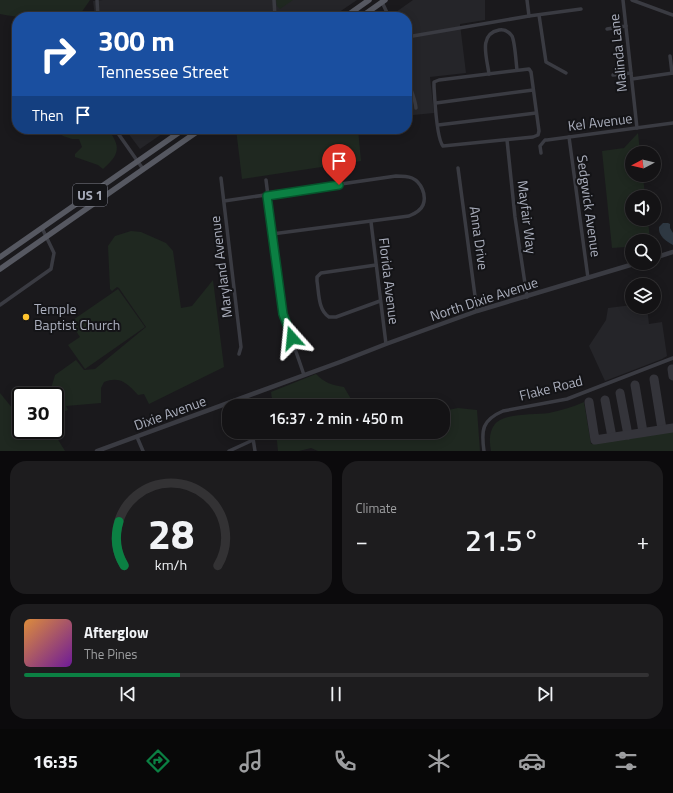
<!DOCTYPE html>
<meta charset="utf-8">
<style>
:root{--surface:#141315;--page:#1d1c1e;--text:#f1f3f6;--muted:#9d9ea0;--line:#333234;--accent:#0b8043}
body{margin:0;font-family:"Titillium Web",sans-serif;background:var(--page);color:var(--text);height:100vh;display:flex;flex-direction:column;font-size:15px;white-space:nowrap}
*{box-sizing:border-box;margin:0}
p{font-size:13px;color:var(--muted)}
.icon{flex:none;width:22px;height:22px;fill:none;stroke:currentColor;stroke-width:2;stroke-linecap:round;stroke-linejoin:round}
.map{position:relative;height:451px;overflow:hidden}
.sheet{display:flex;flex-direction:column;gap:10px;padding:10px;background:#0b0a0c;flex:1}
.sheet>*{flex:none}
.banner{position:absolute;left:12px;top:12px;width:400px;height:122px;border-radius:16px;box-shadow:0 2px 10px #0003,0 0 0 1px var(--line);background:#1a4fa0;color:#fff;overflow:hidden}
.needle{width:26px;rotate:263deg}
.fabs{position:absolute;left:625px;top:146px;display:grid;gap:8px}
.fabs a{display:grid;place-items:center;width:36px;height:36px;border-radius:50%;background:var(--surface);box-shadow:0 2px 10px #0003,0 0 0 1px var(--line);font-size:20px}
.speed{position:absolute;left:12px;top:387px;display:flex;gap:8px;font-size:20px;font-weight:700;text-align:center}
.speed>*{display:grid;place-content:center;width:52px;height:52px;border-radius:50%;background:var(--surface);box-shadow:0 2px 10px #0003,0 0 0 1px var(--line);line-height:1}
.speed .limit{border:2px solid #111;border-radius:6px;background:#fff;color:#111}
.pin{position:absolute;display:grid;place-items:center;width:34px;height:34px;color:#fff;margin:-41px -17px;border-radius:50% 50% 50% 0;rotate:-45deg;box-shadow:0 0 4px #0007}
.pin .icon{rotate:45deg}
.me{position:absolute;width:44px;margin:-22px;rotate:342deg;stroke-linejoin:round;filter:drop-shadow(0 0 3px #0008)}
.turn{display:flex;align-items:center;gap:14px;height:84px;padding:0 20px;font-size:18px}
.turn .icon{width:52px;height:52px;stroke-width:2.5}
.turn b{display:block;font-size:28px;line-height:34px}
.then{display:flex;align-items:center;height:38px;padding:0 20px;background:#0003;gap:8px;font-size:15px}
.big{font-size:30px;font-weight:600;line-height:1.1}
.sheet .card{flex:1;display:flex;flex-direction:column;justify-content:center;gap:6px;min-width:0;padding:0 14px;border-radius:16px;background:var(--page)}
.sheet .dial{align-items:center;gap:0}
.dial svg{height:104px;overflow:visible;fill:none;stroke:var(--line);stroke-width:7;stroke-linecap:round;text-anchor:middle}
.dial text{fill:var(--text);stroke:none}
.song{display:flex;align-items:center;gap:12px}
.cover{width:48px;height:48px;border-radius:6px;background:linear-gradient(135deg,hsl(30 70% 55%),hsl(280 70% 35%))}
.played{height:4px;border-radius:2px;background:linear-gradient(90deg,var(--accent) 25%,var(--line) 25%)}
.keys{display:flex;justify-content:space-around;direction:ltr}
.heat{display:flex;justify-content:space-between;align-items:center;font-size:22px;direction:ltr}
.sheet .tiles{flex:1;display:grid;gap:10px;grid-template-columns:1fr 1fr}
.card:last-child{grid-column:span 2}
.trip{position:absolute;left:222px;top:399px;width:228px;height:40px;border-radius:16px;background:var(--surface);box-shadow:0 2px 10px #0003,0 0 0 1px var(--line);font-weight:600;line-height:40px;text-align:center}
.tabs{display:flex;height:64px;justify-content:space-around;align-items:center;background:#080808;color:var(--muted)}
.tabs .icon{width:28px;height:28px}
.tabs .current{color:var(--accent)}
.tabs b{font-size:18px;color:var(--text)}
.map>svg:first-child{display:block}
.built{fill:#252529}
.green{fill:#1f2820}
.water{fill:#2e3842}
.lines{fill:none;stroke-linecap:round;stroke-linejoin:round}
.taxiway{stroke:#34343a;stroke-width:9}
.minor{stroke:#3a3b42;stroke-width:3.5}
.tertiary{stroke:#3a3b42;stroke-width:4.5}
.primary{stroke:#565861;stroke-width:5.5}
.route-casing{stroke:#07532c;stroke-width:10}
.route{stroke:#0b8043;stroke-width:7}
.poi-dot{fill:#ffc42e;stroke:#141417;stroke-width:1.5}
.labels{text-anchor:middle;stroke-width:4;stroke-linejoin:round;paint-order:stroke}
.shield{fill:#141417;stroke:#7e808b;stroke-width:1}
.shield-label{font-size:13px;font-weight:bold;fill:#abafbd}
.street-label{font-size:14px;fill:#abafbd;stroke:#141417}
.poi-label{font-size:14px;fill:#abafbd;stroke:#141417;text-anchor:start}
</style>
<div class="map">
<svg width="673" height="451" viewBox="0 0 673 451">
<rect width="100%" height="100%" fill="#1a191c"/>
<g class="built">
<polygon points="103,0 357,0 332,17 95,17 93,1"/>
<polygon points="413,0 485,0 485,20 460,24 466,73 430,77 434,113 413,115 407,105 407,17 389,17"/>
<polygon points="125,129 169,129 140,149"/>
<polygon points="632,305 632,307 647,307 649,324 662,322 667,356 662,359 605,381 589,346 606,320 608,308"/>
</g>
<g class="green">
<path d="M 0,0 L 90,0 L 81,13 C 54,17 26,20 0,14 Z"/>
<polygon points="276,0 293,0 280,9 277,6"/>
<path d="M 32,129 L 108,129 C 121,147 120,154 103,169 L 98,165 L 75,157 L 75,154 L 82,147 L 79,139 L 72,139 L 63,136 L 57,131 L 50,129 L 32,132 Z"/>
<polygon points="236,129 358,129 361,161 242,179"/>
<polygon points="638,133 640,153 632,153 632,175 643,175 645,197 632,197 632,219 648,219 650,241 632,241 632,252 626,247 612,248 602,151 624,148"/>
<path d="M 131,231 L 141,232 L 166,243 L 173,251 L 181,308 L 192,306 L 213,280 L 224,367 L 149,404 L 144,394 L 138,395 C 127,383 120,376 104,382 L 101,388 L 101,403 L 66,406 L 68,410 L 55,415 L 55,396 L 48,396 L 50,392 L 55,375 L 76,360 L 84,370 L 95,369 L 146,327 L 119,288 L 117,287 L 112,291 L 110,289 L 108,246 L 115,236 Z"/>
<polygon points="118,289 145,327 85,369 68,345 80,337 70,322"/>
<path d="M 316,374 C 324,383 333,385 344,387 L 355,406 L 273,406 L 271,392 Z"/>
<polygon points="0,393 13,409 21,407 21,430 52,430 65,451 0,451"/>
<path d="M 584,402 L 591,444 L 673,431 L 673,451 L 491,451 C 489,441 489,429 497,422 C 508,413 535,415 549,413 C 562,410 573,407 584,402 Z"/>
<polygon points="458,408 477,410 480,451 318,451 311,448 299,451 278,451 276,432 443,432 443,411"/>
</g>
<path class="water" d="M 663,223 L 668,223 L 670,224 L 670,228 L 673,233 L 673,245 C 666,241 658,236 659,227 Z"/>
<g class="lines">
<g class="taxiway">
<polyline points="672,369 673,376"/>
<polyline points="654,379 662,429"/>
<polyline points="635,385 643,432"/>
<polyline points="620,393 628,435"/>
<polyline points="605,400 612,437"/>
<polyline points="589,402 595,440 673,428"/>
</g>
<g class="minor">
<polyline points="97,0 98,17"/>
<polyline points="274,0 275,17"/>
<polyline points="527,0 529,16"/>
<polyline points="623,0 637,128"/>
<polyline points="632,0 673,15"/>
<polyline points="382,2 389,17"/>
<polyline points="539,15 546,62 566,73"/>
<polyline points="607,29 626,26"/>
<polyline points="407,37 529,16 581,9"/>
<polyline points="670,56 672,73"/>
<path d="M 529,69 L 531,72 L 539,131 L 538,135 L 533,137 L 443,146 C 436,138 435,99 434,87 L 434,82 L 439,80 Z"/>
<path d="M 489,74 C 487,58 478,34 499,30 C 504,29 509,32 512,36 C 515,42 516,62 517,70"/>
<polyline points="613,75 631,73"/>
<path d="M 407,76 C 409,88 415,96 416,108"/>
<polyline points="632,79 673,73"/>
<polyline points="436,103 533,90"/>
<polyline points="438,125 536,113"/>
<polyline points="115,129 143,169"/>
<polyline points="569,137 588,278"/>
<polyline points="507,140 515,217 527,297"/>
<polyline points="541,153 540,146 545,140 547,140 673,123"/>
<polyline points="458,168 477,311"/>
<polyline points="221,178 241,347 239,354"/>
<polyline points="266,180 283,314 304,375"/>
<path d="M 224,201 L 396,176 C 402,176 407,176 412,178 C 421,182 427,195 423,205 C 421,210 414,214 409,216 L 272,234"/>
<polyline points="371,222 386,344"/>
<path d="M 376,265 L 321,273 L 317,277 L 317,281 C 319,293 318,310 329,317 L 336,317 L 380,301"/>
<polyline points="0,305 51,269 54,253 42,228"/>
<polyline points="241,398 244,406"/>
<polyline points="252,432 255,451"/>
<polyline points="137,437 143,451"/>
<polyline points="229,451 253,440"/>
<path d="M 484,451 C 481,430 482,420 503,411 L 567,399 L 673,358"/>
</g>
<g class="tertiary">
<polyline points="654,258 673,252"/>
<polyline points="97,451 340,362 386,344 477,311 637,263"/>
</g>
<g class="primary">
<polyline points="345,17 369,0"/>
<polyline points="361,17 385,0"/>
<polyline points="0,257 184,129"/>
<polyline points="0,269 201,129"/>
</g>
</g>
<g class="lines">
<defs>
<polyline id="route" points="292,338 283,314 267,196 339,185"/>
</defs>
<use href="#route" class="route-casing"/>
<use href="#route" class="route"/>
</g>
<circle class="poi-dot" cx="26" cy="317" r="4"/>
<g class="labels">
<rect class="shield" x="73" y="184" width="34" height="22" rx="3"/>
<g class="shield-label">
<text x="90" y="200">US 1</text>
</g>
<g class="street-label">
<text transform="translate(618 53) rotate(-96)" y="5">Malinda Lane</text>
<text transform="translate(600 122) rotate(-7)" y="5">Kel Avenue</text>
<text transform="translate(589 206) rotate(82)" y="5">Sedgwick Avenue</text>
<text transform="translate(527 217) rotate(83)" y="5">Mayfair Way</text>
<text transform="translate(479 238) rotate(82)" y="5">Anna Drive</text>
<text transform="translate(221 267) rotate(-97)" y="5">Maryland Avenue</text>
<text transform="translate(389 281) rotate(83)" y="5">Florida Avenue</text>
<text transform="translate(484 299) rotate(-18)" y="5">North Dixie Avenue</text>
<text transform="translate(551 388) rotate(-14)" y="5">Flake Road</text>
<text transform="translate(170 413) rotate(-20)" y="5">Dixie Avenue</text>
</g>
<g class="poi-label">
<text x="34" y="314">Temple<tspan x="34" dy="16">Baptist Church</tspan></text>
</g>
</g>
</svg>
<div class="fabs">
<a><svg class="needle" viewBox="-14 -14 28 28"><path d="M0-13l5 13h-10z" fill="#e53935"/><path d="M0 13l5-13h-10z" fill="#9d9ea0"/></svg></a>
<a><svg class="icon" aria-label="sound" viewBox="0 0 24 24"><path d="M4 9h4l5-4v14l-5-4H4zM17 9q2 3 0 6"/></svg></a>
<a><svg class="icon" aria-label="search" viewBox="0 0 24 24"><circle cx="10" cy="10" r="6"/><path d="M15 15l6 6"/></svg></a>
<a><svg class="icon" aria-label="layers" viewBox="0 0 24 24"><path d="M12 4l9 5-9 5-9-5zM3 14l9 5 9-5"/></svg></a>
</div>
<div class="speed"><div class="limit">30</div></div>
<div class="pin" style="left:339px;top:185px;background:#d93025"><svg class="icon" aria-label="arrive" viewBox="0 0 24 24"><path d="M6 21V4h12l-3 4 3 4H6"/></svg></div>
<svg class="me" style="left:292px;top:338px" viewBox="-20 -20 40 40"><path d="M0-17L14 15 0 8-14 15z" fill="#0b8043" stroke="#fff" stroke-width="4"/></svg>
<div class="trip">16:37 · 2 min · 450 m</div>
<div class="banner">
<div class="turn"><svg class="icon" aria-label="right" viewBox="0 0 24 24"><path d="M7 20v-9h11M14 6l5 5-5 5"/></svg><div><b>300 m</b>Tennessee Street</div></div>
<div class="then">Then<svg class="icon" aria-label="arrive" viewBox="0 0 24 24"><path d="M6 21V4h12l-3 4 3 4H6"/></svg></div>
</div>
</div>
<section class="sheet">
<div class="tiles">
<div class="card dial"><svg viewBox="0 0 100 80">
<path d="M14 69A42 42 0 1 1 86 69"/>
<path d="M14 69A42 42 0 0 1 10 35" stroke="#0b8043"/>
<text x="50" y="56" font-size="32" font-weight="700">28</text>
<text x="50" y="72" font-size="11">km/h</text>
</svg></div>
<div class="card"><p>Climate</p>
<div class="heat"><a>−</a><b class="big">21.5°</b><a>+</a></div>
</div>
<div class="card">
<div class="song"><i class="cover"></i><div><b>Afterglow</b><p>The Pines</p></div></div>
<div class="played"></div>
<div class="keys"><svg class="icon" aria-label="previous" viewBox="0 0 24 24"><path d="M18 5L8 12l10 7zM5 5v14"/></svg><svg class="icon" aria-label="pause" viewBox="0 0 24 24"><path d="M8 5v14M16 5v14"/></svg><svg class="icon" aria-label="next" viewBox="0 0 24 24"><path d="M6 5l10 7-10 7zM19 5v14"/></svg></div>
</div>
</div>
</section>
<nav class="tabs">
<b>16:35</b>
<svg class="icon current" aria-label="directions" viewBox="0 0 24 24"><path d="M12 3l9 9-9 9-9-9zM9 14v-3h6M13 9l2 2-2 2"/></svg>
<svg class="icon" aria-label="music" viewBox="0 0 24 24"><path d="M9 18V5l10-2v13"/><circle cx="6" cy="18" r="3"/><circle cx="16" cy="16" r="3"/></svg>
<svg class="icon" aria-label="phone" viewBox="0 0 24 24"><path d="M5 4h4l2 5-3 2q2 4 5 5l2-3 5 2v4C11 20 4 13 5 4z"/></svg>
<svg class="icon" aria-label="climate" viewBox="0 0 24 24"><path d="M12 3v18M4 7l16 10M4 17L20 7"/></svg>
<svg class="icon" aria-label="car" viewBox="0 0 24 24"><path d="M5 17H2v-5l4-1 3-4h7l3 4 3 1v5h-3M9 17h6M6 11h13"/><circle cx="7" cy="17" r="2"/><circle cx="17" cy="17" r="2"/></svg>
<svg class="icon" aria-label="filters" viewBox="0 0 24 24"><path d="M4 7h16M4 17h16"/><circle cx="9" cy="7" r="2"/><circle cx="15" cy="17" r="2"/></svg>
</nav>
